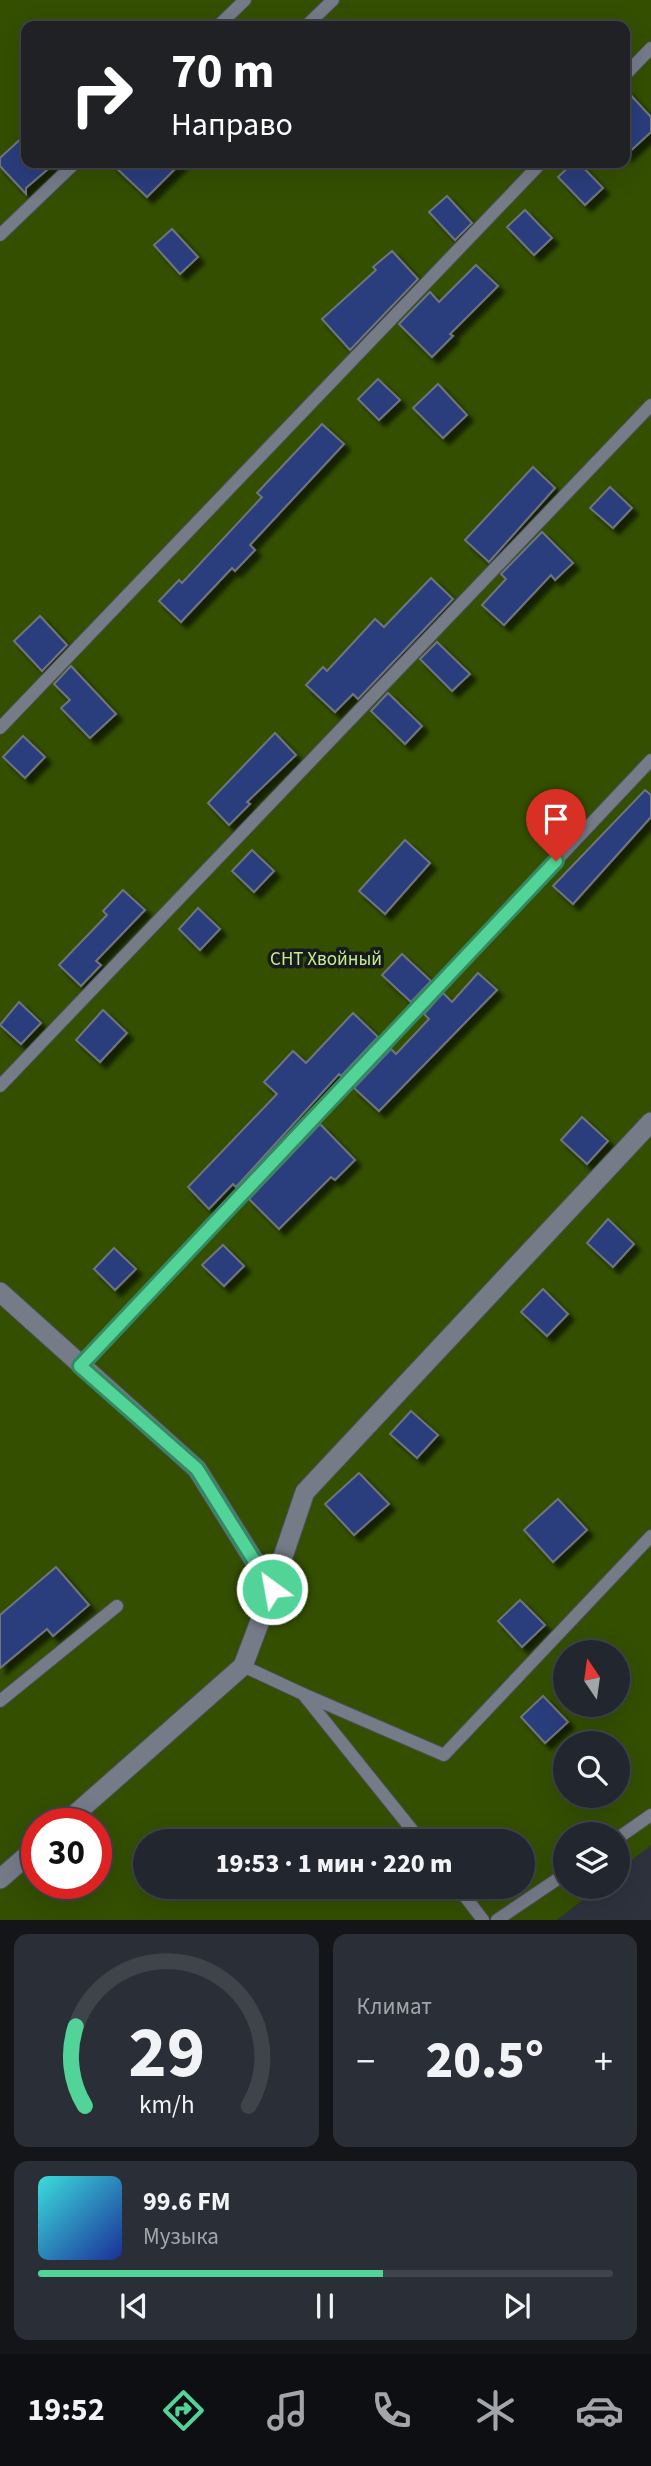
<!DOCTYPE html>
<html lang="ru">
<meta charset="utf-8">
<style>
:root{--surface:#22262e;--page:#2a2e36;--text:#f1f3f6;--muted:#a2a5aa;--line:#3f434a;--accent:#52d397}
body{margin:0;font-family:"Source Sans 3",sans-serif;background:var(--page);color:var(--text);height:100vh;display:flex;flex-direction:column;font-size:26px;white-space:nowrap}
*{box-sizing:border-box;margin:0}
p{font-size:23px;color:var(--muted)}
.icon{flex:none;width:38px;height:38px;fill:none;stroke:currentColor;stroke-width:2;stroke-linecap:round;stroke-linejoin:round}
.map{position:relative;height:1920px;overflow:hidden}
.panel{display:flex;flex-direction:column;gap:14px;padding:14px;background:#131519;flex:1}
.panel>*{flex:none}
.hud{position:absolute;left:21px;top:21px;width:609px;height:147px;border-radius:14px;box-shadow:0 7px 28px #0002,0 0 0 2px var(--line);background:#202124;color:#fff;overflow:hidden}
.needle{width:46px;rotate:347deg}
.buttons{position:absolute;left:553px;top:1640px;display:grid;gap:14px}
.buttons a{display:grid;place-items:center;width:77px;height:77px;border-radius:50%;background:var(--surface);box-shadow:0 7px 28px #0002,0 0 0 2px var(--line);font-size:35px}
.speed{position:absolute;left:21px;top:1808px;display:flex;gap:14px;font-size:35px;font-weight:700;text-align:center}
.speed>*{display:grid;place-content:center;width:91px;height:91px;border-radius:50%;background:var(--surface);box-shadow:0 7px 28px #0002,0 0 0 2px var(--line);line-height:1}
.speed .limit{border:10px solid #d22;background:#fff;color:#111}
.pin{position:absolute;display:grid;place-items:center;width:60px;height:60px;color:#fff;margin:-72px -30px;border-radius:50% 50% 50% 0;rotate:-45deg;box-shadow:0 0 7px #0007}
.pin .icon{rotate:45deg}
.me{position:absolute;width:77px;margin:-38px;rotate:328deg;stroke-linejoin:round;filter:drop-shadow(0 0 5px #0008)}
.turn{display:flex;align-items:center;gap:24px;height:147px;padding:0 35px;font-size:32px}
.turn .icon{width:91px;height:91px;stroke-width:2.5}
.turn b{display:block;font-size:49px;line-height:60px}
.big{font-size:52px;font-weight:800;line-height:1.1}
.panel .tile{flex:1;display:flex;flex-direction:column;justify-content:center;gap:10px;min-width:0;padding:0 24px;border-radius:14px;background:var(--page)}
.panel .dial{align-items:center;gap:0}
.dial svg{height:182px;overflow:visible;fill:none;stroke:var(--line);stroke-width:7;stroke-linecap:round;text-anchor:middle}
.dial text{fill:var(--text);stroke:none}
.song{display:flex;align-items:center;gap:21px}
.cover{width:84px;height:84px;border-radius:10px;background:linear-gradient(135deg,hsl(180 70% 55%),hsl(230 70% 35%))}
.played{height:7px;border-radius:4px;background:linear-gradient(90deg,var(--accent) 60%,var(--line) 60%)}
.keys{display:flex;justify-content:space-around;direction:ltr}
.heat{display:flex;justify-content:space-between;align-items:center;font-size:38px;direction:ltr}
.panel .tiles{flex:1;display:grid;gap:14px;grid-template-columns:1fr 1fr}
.tile:last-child{grid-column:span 2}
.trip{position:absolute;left:133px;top:1829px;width:402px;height:70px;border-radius:35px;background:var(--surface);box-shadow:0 7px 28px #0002,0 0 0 2px var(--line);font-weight:800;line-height:70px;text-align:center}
.dock{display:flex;height:112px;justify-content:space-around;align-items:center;background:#0e0f12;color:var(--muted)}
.dock .icon{width:49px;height:49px}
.dock .on{color:var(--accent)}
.dock b{font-size:32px;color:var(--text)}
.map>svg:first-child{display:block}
.green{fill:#344f00;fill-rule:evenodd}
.building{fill:#293d7b;stroke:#6f7481;stroke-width:2;filter:url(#shadow)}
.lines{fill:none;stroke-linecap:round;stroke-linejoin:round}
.service-casing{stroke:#4b4f58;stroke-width:14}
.minor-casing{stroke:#4b4f58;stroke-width:21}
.service{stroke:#757b87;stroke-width:12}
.minor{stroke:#757b87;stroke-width:19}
.route-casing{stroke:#358962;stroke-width:18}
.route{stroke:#52d397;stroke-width:12}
.labels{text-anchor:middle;stroke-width:7;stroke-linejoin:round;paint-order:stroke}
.park-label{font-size:19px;fill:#c3ef89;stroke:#181a1f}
</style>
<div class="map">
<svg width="651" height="1920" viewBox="0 0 651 1920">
<defs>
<filter id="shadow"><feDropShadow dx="6" dy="6" stdDeviation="2" flood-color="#0009"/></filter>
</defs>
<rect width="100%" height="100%" fill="#2e323d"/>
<path class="green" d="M 0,0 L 651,0 L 651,1845 L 618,1871 L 618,1834 L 565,1834 L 565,1886 L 599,1887 L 557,1920 L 0,1920 ZM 26,26 L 625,26 L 625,163 L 26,163 ZM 565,1652 L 618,1652 L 618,1704 L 565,1704 ZM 565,1743 L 618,1743 L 618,1796 L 565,1796 ZM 37,1824 L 96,1824 L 96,1883 L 37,1883 ZM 145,1841 L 523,1841 L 523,1886 L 145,1886 Z"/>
<g class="building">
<polygon points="625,89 651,117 651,132 625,156"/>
<polygon points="26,134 26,163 55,163 26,188 26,194 0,166 0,158"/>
<polygon points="111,163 181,163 147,197"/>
<polygon points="573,163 579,163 603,188 585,205 558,177"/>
<polygon points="447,196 472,223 455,240 429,212"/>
<polygon points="525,210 552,238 534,255 507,227"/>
<polygon points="172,229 198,257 180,274 154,245"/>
<polygon points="392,251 418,279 350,350 322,319 376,270 373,267"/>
<polygon points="476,265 498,286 450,334 453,336 432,357 399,324 430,292 439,302"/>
<polygon points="378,379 400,400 379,420 358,399"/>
<polygon points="438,384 467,415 443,438 413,408"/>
<polygon points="322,424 344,444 250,545 255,550 235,571 232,568 181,622 159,601 179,580 182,583 262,497 257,493"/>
<polygon points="533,467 555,488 489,562 465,540"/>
<polygon points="610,487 632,508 613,528 590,508"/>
<polygon points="542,532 573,563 555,580 551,575 504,625 482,605 506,579 501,574"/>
<polygon points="431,578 453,599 358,699 353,694 335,712 306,685 323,667 327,671 375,619 384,627"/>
<polygon points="40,616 67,645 42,671 14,641"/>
<polygon points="437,642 470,674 452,691 420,659"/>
<polygon points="71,666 116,714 90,738 61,708 70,700 54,684"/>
<polygon points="388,693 422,726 405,744 371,711"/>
<polygon points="275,733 296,755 247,802 250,804 229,825 208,803"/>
<polygon points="23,736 45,757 25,778 3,757"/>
<polygon points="645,790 651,795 651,817 573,904 553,886"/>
<polygon points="405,840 430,863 385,914 359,891"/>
<polygon points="252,850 274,871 254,892 232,871"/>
<polygon points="123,890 145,910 96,961 101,965 81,986 59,965 107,915 103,911"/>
<polygon points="198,908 220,929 200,950 179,929"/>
<polygon points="402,954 431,981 411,1002 382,975"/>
<polygon points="478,973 497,990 379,1111 354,1088 391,1049 396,1054 429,1019 424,1014 443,993 452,1002"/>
<polygon points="19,1002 41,1023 21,1044 0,1025"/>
<polygon points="103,1010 127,1033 100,1062 76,1040"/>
<polygon points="353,1013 378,1037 341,1076 339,1074 236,1187 233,1184 209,1209 188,1187 277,1094 264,1082 293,1051 306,1063"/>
<polygon points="582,1117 608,1141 587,1164 561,1140"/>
<polygon points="320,1124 355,1160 335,1180 331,1177 279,1229 249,1199"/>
<polygon points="608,1219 634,1244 613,1267 587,1243"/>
<polygon points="223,1245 244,1266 224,1286 202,1265"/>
<polygon points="114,1248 136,1269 115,1290 94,1269"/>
<polygon points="543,1289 568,1314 547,1336 521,1312"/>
<polygon points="411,1411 438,1435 417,1458 390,1434"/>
<polygon points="359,1473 389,1504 354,1535 325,1504"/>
<polygon points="558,1499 587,1530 553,1562 524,1530"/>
<polygon points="56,1567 89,1605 53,1636 47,1629 0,1668 0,1615"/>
<polygon points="520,1600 545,1625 522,1647 498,1621"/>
<polygon points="543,1696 568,1722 545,1743 521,1717"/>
</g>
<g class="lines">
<defs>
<g id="service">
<polyline points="218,26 245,0"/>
<polyline points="306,26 333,0"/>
<polyline points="625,75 651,48"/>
<polyline points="0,235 75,163"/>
<polyline points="0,728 541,163"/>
<polyline points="0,1086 651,405"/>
<polyline points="80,1366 651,760"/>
<polyline points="243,1666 303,1694 421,1841"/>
<polyline points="303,1694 444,1755 651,1536"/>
<polyline points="0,1701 117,1606"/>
<polyline points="618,1838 651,1815"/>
<polyline points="457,1886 483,1920"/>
<polyline points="497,1920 565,1874"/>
</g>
<g id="minor">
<polyline points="0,1292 197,1469 272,1589 243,1666 64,1824"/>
<polyline points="272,1589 305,1492 651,1122"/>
<polyline points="0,1879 37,1847"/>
</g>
</defs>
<use href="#service" class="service-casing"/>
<use href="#minor" class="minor-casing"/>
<use href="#service" class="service"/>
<use href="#minor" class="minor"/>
</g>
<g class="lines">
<defs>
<polyline id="route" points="272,1589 197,1469 80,1366 556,861"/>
</defs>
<use href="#route" class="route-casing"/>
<use href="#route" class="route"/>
</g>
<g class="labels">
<g class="park-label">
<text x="326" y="965">СНТ Хвойный</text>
</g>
</g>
</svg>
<div class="buttons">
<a><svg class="needle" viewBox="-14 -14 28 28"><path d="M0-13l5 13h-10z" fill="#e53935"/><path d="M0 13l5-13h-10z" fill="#a2a5aa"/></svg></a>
<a><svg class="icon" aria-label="search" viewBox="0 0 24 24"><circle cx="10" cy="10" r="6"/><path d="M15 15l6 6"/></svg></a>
<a><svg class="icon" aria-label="layers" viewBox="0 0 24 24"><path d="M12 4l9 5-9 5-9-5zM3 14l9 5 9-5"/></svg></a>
</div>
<div class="speed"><div class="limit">30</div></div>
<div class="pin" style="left:556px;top:861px;background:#d93025"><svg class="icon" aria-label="arrive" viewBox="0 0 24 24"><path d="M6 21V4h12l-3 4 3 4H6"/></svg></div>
<svg class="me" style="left:272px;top:1589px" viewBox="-20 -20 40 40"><circle r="17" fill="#52d397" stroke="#fff" stroke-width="3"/><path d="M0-11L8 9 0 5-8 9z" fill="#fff"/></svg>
<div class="trip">19:53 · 1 мин · 220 m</div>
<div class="hud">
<div class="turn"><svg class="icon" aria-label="right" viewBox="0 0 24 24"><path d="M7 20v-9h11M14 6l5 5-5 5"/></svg><div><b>70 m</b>Направо</div></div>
</div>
</div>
<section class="panel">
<div class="tiles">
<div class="tile dial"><svg viewBox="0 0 100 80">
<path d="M14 69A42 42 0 1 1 86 69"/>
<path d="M14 69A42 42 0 0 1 10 34" stroke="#52d397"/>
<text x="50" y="56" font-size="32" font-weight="700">29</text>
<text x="50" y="72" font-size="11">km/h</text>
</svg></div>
<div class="tile"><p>Климат</p>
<div class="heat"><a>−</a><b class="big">20.5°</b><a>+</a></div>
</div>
<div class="tile">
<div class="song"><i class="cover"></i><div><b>99.6 FM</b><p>Музыка</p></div></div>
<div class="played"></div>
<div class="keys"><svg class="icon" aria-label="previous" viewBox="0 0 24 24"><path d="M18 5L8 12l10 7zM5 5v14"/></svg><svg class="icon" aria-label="pause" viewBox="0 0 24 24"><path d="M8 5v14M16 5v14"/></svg><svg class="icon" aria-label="next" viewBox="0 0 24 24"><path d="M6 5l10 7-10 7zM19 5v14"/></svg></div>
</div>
</div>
</section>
<nav class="dock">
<b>19:52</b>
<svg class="icon on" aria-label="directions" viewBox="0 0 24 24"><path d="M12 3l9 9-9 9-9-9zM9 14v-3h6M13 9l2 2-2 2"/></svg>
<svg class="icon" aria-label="music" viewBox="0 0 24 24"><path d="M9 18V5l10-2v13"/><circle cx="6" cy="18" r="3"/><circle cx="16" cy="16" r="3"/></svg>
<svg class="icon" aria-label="phone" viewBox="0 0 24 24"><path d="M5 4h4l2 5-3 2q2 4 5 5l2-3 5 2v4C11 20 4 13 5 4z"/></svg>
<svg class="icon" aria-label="climate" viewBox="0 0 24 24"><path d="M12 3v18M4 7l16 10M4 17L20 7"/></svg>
<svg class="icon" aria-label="car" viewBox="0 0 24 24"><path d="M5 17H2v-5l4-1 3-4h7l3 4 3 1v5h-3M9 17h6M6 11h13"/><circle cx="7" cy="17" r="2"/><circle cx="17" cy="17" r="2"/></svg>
</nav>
